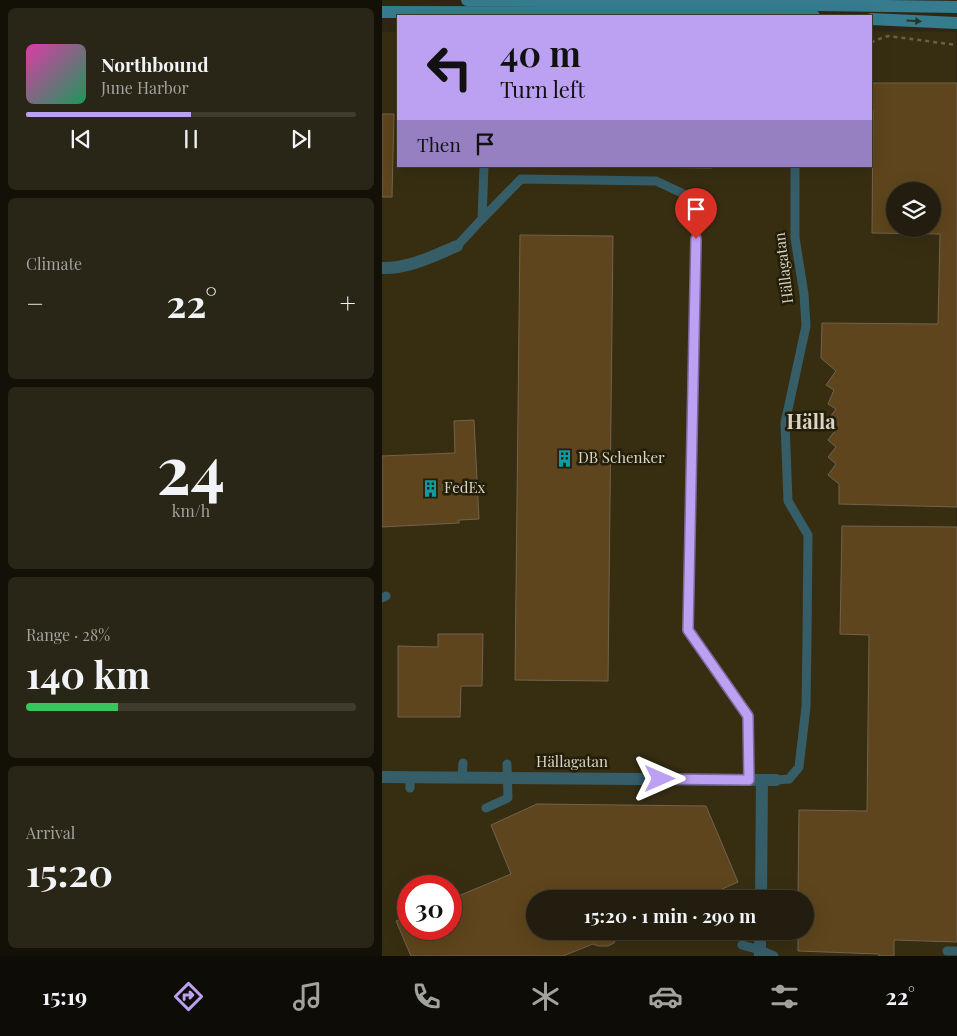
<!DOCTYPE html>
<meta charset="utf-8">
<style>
:root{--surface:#221d0e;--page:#2a2617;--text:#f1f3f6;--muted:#a2a29e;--line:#3f3b2e;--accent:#bca0f2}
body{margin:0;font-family:"Playfair Display",serif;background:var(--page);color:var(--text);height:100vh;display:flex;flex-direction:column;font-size:19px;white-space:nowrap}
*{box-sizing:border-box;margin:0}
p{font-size:16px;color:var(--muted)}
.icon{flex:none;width:28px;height:28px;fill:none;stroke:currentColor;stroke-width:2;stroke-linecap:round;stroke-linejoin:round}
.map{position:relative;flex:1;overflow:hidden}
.details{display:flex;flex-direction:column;gap:8px;padding:8px;background:#131008;width:382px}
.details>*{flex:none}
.guide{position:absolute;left:15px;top:15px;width:475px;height:152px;border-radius:0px;box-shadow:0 5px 20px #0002,0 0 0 1px var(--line);background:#bca0f2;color:#111;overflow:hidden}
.tools{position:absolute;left:504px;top:182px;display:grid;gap:10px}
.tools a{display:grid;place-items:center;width:55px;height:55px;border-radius:50%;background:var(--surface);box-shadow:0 5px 20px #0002,0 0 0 1px var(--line);font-size:25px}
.speed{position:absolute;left:15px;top:875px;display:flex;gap:10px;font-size:25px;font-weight:700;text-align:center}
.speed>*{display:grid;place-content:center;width:65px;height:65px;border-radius:50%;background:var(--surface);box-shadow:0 5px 20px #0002,0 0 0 1px var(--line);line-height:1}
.speed .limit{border:8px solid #d22;background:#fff;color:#111}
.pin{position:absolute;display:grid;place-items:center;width:42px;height:42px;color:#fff;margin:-51px -21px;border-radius:50% 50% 50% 0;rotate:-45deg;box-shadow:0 0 5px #0007}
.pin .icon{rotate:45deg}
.me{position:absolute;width:55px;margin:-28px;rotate:90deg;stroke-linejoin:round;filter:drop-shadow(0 0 4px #0008)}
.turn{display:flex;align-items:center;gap:18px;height:105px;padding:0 20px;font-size:22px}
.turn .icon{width:65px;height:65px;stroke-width:2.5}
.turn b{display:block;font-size:35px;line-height:42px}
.then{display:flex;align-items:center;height:48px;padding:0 20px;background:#0003;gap:10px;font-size:19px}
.big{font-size:38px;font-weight:700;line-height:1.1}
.details .card{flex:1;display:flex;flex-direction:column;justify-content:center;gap:8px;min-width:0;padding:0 18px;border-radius:8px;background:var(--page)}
.details .dial{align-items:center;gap:0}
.dial b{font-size:65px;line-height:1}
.song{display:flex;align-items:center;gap:15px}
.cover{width:60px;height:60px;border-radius:8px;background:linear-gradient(135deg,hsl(320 70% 55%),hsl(150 70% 35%))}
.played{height:5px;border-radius:2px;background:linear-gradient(90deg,var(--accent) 50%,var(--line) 50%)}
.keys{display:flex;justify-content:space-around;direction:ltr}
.heat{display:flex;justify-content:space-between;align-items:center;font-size:28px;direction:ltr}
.charge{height:8px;border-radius:4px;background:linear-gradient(90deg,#34c759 28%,var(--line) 0)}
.trip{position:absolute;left:144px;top:890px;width:288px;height:50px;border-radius:25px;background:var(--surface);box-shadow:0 5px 20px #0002,0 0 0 1px var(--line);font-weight:700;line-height:50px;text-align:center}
.menu{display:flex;height:80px;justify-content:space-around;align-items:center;background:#0e0c06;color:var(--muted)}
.menu .icon{width:35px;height:35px}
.menu .active{color:var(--accent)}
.menu b{font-size:22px;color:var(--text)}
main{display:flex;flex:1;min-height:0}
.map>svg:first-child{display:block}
.built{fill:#372e12;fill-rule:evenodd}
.building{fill:#5e451d;stroke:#71634f;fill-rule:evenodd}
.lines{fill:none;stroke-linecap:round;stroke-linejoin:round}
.path{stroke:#66604e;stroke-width:2.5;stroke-dasharray:4 4;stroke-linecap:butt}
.lane{stroke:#355e69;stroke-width:9}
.street{stroke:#355e69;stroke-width:12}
.secondary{stroke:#367c8e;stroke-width:12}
.oneway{fill:#28362a}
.route-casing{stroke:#7a689d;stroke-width:12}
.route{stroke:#bca0f2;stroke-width:9}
.labels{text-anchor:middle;stroke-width:5;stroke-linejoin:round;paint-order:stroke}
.street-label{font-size:15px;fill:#d9d5c8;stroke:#241e09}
.poi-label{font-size:15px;fill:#d9d5c8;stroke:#241e09;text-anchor:start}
.district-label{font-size:20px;font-weight:bold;fill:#d9d5c8;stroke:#241e09}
</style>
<main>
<section class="details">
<div class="card">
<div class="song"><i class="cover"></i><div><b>Northbound</b><p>June Harbor</p></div></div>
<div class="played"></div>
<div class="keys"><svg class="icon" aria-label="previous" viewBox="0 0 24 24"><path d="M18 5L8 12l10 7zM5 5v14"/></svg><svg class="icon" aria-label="pause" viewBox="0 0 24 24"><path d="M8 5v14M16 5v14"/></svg><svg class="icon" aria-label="next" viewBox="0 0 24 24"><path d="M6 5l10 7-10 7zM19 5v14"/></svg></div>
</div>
<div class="card"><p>Climate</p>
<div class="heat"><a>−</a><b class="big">22°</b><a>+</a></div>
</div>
<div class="card dial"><b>24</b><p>km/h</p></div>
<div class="card"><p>Range · 28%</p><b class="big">140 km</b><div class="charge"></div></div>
<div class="card"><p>Arrival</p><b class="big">15:20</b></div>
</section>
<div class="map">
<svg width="575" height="956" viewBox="0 0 575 956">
<rect width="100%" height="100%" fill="#2e2713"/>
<path class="built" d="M 489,31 L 574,32 L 574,956 L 0,956 L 0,32 L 16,32 L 16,166 L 489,166 ZM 512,191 L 550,191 L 550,229 L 512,229 ZM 26,886 L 69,886 L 69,929 L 26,929 ZM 152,899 L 422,899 L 422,931 L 152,931 Z"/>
<g class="building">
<path d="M 489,83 L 575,83 L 575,507 L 457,504 L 457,484 L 446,475 L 454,464 L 446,457 L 454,447 L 446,440 L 455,428 L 445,421 L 454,409 L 446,404 L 452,390 L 444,385 L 454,371 L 439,358 L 440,323 L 556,324 L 558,234 L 490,233 L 491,110 L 489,110 ZM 512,191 L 550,191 L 550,229 L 512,229 Z"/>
<polygon points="0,114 12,114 10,197 0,197"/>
<polygon points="159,166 330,166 330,168"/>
<polygon points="138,235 231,236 226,681 133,680"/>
<polygon points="92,420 97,519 77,520 77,523 0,527 0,456 73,453 72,421"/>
<polygon points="460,526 575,527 575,942 512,940 512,956 497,956 497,954 416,951 416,931 422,931 422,899 416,899 417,810 485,811 487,635 458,634"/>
<polygon points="56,634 101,634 100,686 79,686 78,717 16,717 16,646 56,647"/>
<polygon points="155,804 324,806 356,882 318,899 152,899 152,931 240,931 236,933 232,943 226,946 216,946 211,944 181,956 29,956 14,921 26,916 26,929 69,929 69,899 129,874 109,825"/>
</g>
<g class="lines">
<polyline class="path" points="489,43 494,40 506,36 575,45"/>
<g class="lane">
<polyline points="100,219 139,179 274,181 315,200 306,630 366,716 367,780"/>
<polyline points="75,246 100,219 102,166"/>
<polyline points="0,598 4,596"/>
<polyline points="80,777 81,763"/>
<polyline points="394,780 407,779 417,767 424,707 425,638 426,535 406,501 403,423 424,326 422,294 413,238 413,166"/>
<polyline points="28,788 28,777"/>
<polyline points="104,808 126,798 125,764"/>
<polyline points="360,945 378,950 392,956"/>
<polyline points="565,951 575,951"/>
</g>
<g class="street">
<path d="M 0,268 C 26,269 51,256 75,246"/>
<polyline points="0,777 394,780"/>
<polyline points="379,899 380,780"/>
<polyline points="378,956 378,931"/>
</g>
<g class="secondary">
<polyline points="85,0 575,7"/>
<polyline points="0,12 355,13 432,16"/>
<polyline points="489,19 575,23"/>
</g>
</g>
<defs><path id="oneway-solid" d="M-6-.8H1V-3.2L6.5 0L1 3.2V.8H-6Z" transform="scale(1.25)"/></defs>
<use class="oneway" href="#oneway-solid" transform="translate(532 21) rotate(3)"/>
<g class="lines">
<defs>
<polyline id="route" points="278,779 367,780 366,716 306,630 314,239"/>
</defs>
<use href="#route" class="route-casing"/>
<use href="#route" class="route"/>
</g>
<defs>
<symbol id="building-bare" viewBox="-9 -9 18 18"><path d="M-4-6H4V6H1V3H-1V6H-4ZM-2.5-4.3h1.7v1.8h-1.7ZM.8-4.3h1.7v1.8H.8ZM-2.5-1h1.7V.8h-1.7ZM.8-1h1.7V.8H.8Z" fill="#0f9aa8" stroke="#241e09" stroke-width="2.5" paint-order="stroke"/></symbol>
</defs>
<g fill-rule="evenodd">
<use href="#building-bare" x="170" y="446" width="25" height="25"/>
<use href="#building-bare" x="36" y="476" width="25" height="25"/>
</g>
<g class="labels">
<g class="street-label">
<text transform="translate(402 268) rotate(-97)" y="5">Hällagatan</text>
<text x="190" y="767">Hällagatan</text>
</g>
<g class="poi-label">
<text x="196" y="463">DB Schenker</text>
<text x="62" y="493">FedEx</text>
</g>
<g class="district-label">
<text x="429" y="429">Hälla</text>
</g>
</g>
</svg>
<div class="tools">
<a><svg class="icon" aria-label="layers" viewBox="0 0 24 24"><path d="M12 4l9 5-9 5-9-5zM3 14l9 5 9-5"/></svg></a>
</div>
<div class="speed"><div class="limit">30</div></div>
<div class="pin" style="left:314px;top:239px;background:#d93025"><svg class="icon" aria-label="arrive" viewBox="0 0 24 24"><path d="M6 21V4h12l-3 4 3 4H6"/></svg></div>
<svg class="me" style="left:278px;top:779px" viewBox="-20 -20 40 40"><path d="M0-17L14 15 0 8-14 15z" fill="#bca0f2" stroke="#fff" stroke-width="4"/></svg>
<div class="trip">15:20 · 1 min · 290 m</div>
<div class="guide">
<div class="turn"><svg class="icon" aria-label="left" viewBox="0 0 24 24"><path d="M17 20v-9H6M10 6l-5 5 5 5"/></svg><div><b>40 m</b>Turn left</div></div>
<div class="then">Then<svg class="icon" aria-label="arrive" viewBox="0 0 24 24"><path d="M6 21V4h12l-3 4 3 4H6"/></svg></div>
</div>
</div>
</main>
<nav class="menu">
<b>15:19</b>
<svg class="icon active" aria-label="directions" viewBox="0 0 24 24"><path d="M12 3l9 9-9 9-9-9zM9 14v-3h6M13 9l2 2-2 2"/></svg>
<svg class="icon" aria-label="music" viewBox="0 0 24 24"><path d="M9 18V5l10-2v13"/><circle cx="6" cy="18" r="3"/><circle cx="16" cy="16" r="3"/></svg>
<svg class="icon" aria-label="phone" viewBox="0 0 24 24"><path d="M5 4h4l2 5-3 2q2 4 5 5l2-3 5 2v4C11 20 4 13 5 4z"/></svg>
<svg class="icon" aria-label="climate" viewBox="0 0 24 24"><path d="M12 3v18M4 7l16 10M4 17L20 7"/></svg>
<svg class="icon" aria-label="car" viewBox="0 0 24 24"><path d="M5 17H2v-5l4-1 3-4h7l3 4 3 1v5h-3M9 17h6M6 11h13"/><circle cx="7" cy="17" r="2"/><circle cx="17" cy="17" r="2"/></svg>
<svg class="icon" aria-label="filters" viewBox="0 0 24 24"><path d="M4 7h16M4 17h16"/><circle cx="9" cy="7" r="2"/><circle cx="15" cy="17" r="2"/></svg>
<b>22°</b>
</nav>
